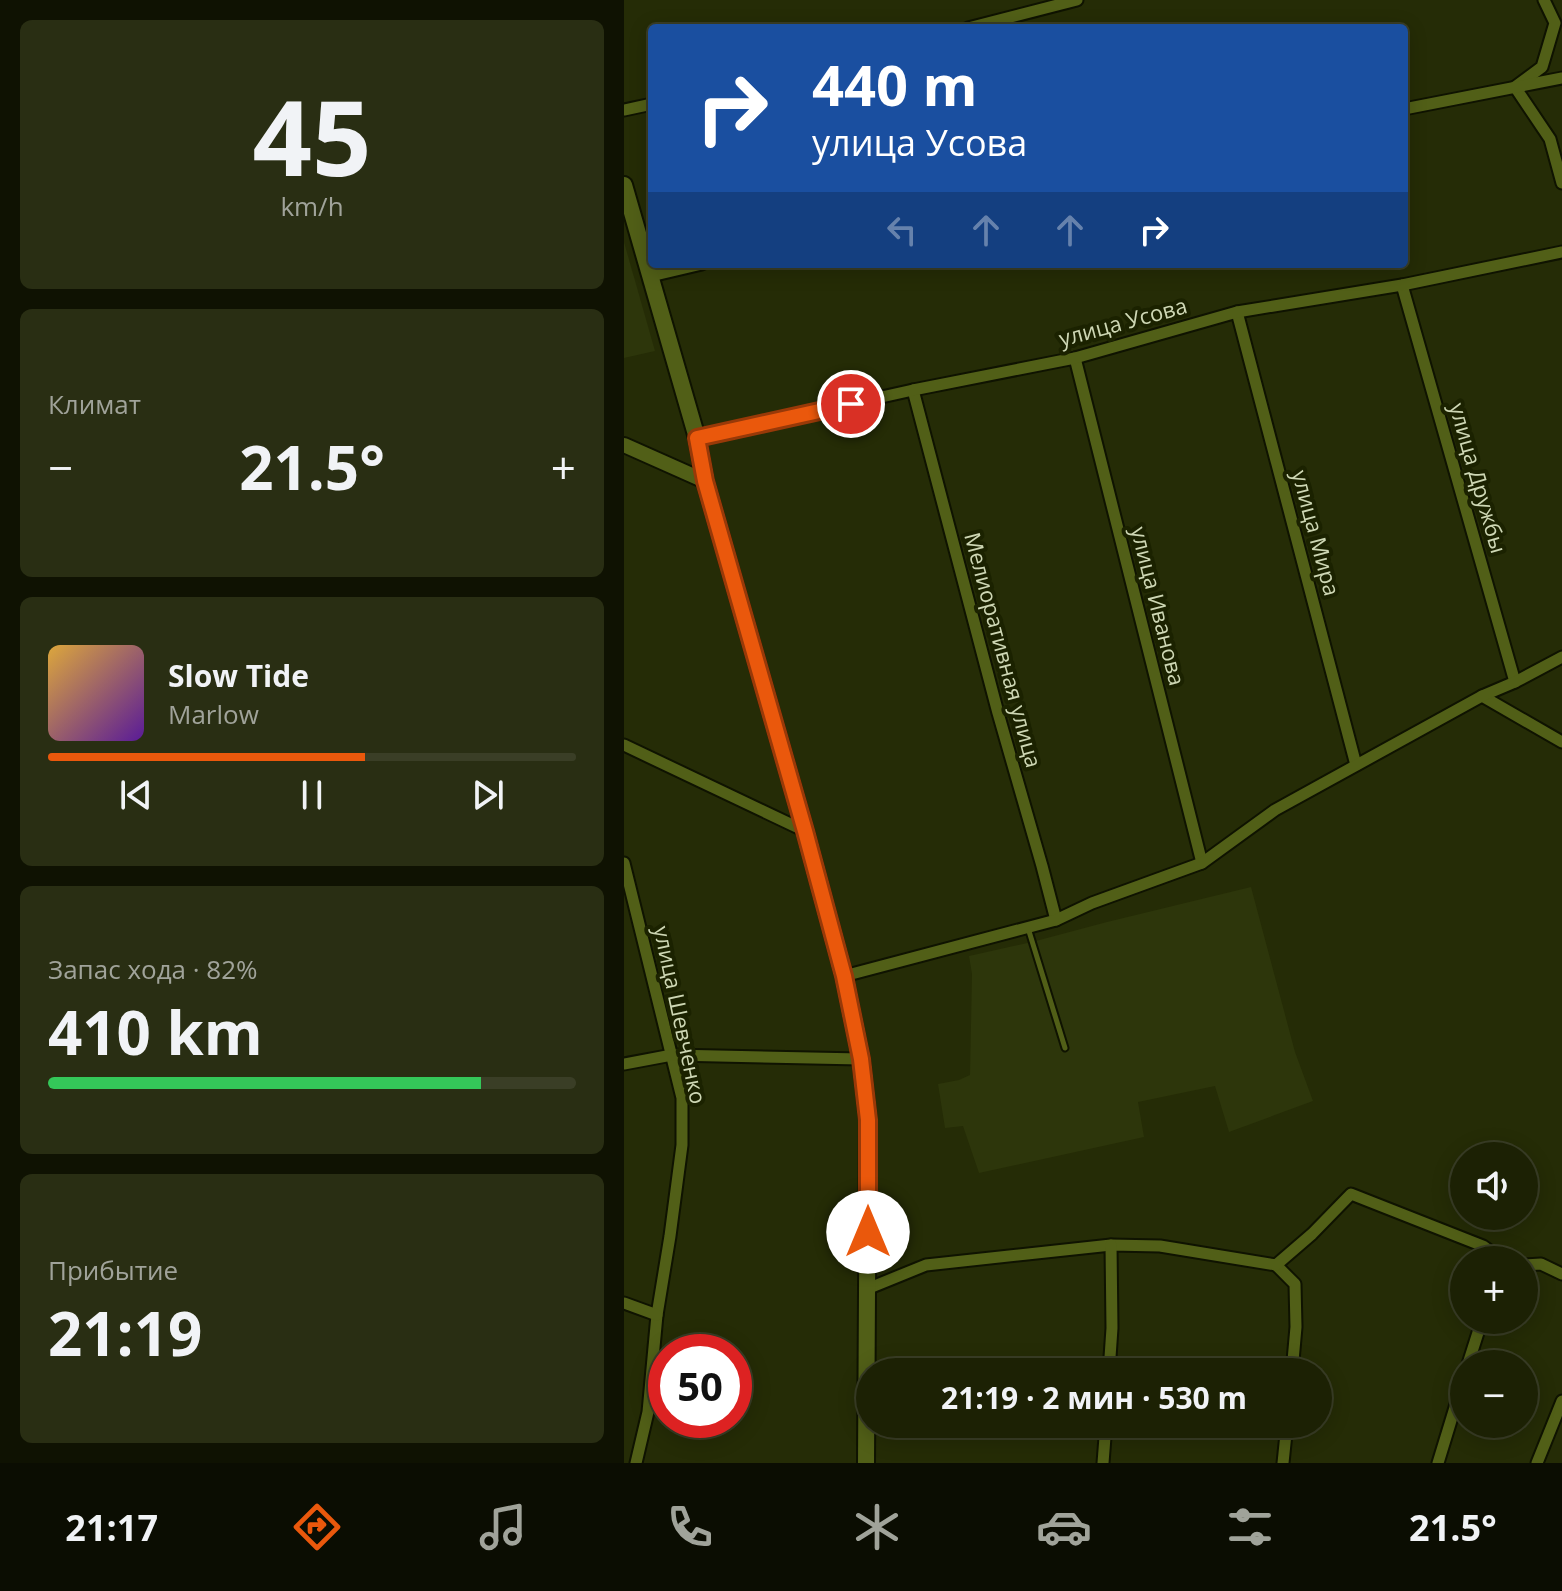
<!DOCTYPE html>
<html lang="ru">
<meta charset="utf-8">
<style>
:root{--surface:#1c2104;--page:#292e13;--text:#f1f3f6;--muted:#a0a39a;--line:#3a3e26;--accent:#ea580c}
body{margin:0;font-family:"Open Sans",sans-serif;background:var(--page);color:var(--text);height:100vh;display:flex;flex-direction:column;font-size:30px;white-space:nowrap}
*{box-sizing:border-box;margin:0}
p{font-size:26px;color:var(--muted)}
.icon{flex:none;width:44px;height:44px;fill:none;stroke:currentColor;stroke-width:2;stroke-linecap:round;stroke-linejoin:round}
.map{position:relative;flex:1;overflow:hidden}
.sheet{display:flex;flex-direction:column;gap:20px;padding:20px;background:#0f1202;width:624px}
.sheet>*{flex:none}
.guide{position:absolute;left:24px;top:24px;width:760px;height:244px;border-radius:8px;box-shadow:0 4px 20px #0003,0 0 0 2px var(--line);background:#1a4fa0;color:#fff;overflow:hidden}
.buttons{position:absolute;left:826px;top:1142px;display:grid;gap:16px}
.buttons a{display:grid;place-items:center;width:88px;height:88px;border-radius:50%;background:var(--surface);box-shadow:0 4px 20px #0003,0 0 0 2px var(--line);font-size:40px}
.speed{position:absolute;left:24px;top:1334px;display:flex;gap:16px;font-size:40px;font-weight:700;text-align:center}
.speed>*{display:grid;place-content:center;width:104px;height:104px;border-radius:50%;background:var(--surface);box-shadow:0 4px 20px #0003,0 0 0 2px var(--line);line-height:1}
.speed .limit{border:12px solid #d22;background:#fff;color:#111}
.pin{position:absolute;display:grid;place-items:center;width:68px;height:68px;color:#fff;margin:-34px;border:4px solid #fff;border-radius:50%;box-shadow:0 2px 8px #0007}
.me{position:absolute;width:88px;margin:-44px;rotate:0deg;stroke-linejoin:round;filter:drop-shadow(0 0 6px #0008)}
.turn{display:flex;align-items:center;gap:28px;height:168px;padding:0 32px;font-size:36px}
.turn .icon{width:104px;height:104px;stroke-width:2.5}
.turn b{display:block;font-size:56px;line-height:68px}
.lanes{display:flex;align-items:center;height:76px;padding:0 32px;background:#0003;justify-content:center;gap:40px;direction:ltr}
.lanes .off{opacity:.35}
.big{font-size:60px;font-weight:700;line-height:1.1}
.sheet .tile{flex:1;display:flex;flex-direction:column;justify-content:center;gap:12px;min-width:0;padding:0 28px;border-radius:12px;background:var(--page)}
.sheet .dial{align-items:center;gap:0}
.dial b{font-size:104px;line-height:1}
.song{display:flex;align-items:center;gap:24px}
.cover{width:96px;height:96px;border-radius:12px;background:linear-gradient(135deg,hsl(40 70% 55%),hsl(270 70% 35%))}
.played{height:8px;border-radius:4px;background:linear-gradient(90deg,var(--accent) 60%,var(--line) 60%)}
.keys{display:flex;justify-content:space-around;direction:ltr}
.heat{display:flex;justify-content:space-between;align-items:center;font-size:44px;direction:ltr}
.charge{height:12px;border-radius:6px;background:linear-gradient(90deg,#34c759 82%,var(--line) 0)}
.trip{position:absolute;left:232px;top:1358px;width:476px;height:80px;border-radius:40px;background:var(--surface);box-shadow:0 4px 20px #0003,0 0 0 2px var(--line);font-weight:700;line-height:80px;text-align:center}
.menu{display:flex;height:128px;justify-content:space-around;align-items:center;background:#0b0d02;color:var(--muted)}
.menu .icon{width:56px;height:56px}
.menu .on{color:var(--accent)}
.menu b{font-size:36px;color:var(--text)}
main{display:flex;flex:1;min-height:0}
.map>svg:first-child{display:block}
.built{fill:#2d360b}
.lines{fill:none;stroke-linecap:round;stroke-linejoin:round}
.service-casing{stroke:#0f1301;stroke-width:9}
.minor-casing{stroke:#0f1301;stroke-width:15}
.tertiary-casing{stroke:#0f1301;stroke-width:18}
.secondary-casing{stroke:#0f1301;stroke-width:20}
.service{stroke:#515f17;stroke-width:5}
.minor{stroke:#515f17;stroke-width:11}
.tertiary{stroke:#515f17;stroke-width:14}
.secondary{stroke:#515f17;stroke-width:16}
.route-casing{stroke:#983908;stroke-width:20}
.route{stroke:#ea580c;stroke-width:14}
.labels{text-anchor:middle;stroke-width:8;stroke-linejoin:round;paint-order:stroke}
.street-label{font-size:22px;fill:#ced7b4;stroke:#1b2200}
</style>
<main>
<section class="sheet">
<div class="tile dial"><b>45</b><p>km/h</p></div>
<div class="tile"><p>Климат</p>
<div class="heat"><a>−</a><b class="big">21.5°</b><a>+</a></div>
</div>
<div class="tile">
<div class="song"><i class="cover"></i><div><b>Slow Tide</b><p>Marlow</p></div></div>
<div class="played"></div>
<div class="keys"><svg class="icon" aria-label="previous" viewBox="0 0 24 24"><path d="M18 5L8 12l10 7zM5 5v14"/></svg><svg class="icon" aria-label="pause" viewBox="0 0 24 24"><path d="M8 5v14M16 5v14"/></svg><svg class="icon" aria-label="next" viewBox="0 0 24 24"><path d="M6 5l10 7-10 7zM19 5v14"/></svg></div>
</div>
<div class="tile"><p>Запас хода · 82%</p><b class="big">410 km</b><div class="charge"></div></div>
<div class="tile"><p>Прибытие</p><b class="big">21:19</b></div>
</section>
<div class="map">
<svg width="938" height="1463" viewBox="0 0 938 1463">
<rect width="100%" height="100%" fill="#252c06"/>
<g class="built">
<polygon points="0,242 31,351 0,358"/>
<polygon points="627,887 671,1052 689,1101 605,1132 591,1086 514,1102 520,1137 355,1173 339,1126 321,1128 314,1084 335,1080 346,1075 348,974 345,956 408,942 483,922"/>
</g>
<g class="lines">
<defs>
<polyline id="service" points="404,928 441,1048"/>
<g id="minor">
<polyline points="920,0 931,23 918,67 891,87 926,139 938,183"/>
<polyline points="344,28 453,0"/>
<polyline points="780,109 938,78"/>
<polyline points="0,110 28,104"/>
<polyline points="27,276 78,264"/>
<polyline points="778,285 891,682"/>
<polyline points="613,312 732,765"/>
<polyline points="451,358 578,863"/>
<polyline points="289,390 374,713 418,866 432,920"/>
<polyline points="73,438 289,390 451,358 613,312 778,285 938,252"/>
<polyline points="858,696 938,742"/>
<polyline points="0,745 181,831"/>
<polyline points="0,863 58,1098 58,1145 46,1236 33,1315 24,1412 12,1463"/>
<polyline points="220,976 432,920 468,903 578,863 651,810 858,696 891,682 938,657"/>
<polyline points="0,1064 48,1055 237,1059"/>
<polyline points="652,1265 671,1284 672,1327 668,1372"/>
<polyline points="900,1265 917,1264 938,1274"/>
<polyline points="243,1289 302,1265 487,1245 536,1246 652,1265 688,1234 727,1194 859,1246 878,1260"/>
<polyline points="0,1303 33,1315"/>
<polyline points="844,1364 858,1320"/>
<polyline points="485,1372 488,1328 487,1245"/>
<polyline points="479,1463 482,1424"/>
<polyline points="659,1463 663,1424"/>
<polyline points="814,1463 840,1378"/>
<polyline points="913,1463 938,1401"/>
</g>
<polyline id="tertiary" points="0,445 81,481"/>
<polyline id="secondary" points="0,185 73,438 81,481 181,831 220,976 237,1059 244,1120 242,1463"/>
</defs>
<use href="#service" class="service-casing"/>
<use href="#minor" class="minor-casing"/>
<use href="#tertiary" class="tertiary-casing"/>
<use href="#secondary" class="secondary-casing"/>
<use href="#service" class="service"/>
<use href="#minor" class="minor"/>
<use href="#tertiary" class="tertiary"/>
<use href="#secondary" class="secondary"/>
</g>
<g class="lines">
<defs>
<polyline id="route" points="227,404 73,438 81,481 181,831 220,976 237,1059 244,1120 244,1232"/>
</defs>
<use href="#route" class="route-casing"/>
<use href="#route" class="route"/>
</g>
<g class="labels">
<g class="street-label">
<text transform="translate(499 322) rotate(-15)" y="8">улица Усова</text>
<text transform="translate(854 478) rotate(74)" y="8">улица Дружбы</text>
<text transform="translate(692 533) rotate(75)" y="8">улица Мира</text>
<text transform="translate(534 606) rotate(76)" y="8">улица Иванова</text>
<text transform="translate(379 650) rotate(75)" y="8">Мелиоративная улица</text>
<text transform="translate(56 1015) rotate(78)" y="8">улица Шевченко</text>
</g>
</g>
</svg>
<div class="buttons">
<a><svg class="icon" aria-label="sound" viewBox="0 0 24 24"><path d="M4 9h4l5-4v14l-5-4H4zM17 9q2 3 0 6"/></svg></a>
<a>+</a>
<a>−</a>
</div>
<div class="speed"><div class="limit">50</div></div>
<div class="pin" style="left:227px;top:404px;background:#d93025"><svg class="icon" aria-label="arrive" viewBox="0 0 24 24"><path d="M6 21V4h12l-3 4 3 4H6"/></svg></div>
<svg class="me" style="left:244px;top:1232px" viewBox="-20 -20 40 40"><circle r="19" fill="#fff"/><path d="M0-13L10 11 0 6-10 11z" fill="#ea580c"/></svg>
<div class="trip">21:19 · 2 мин · 530 m</div>
<div class="guide">
<div class="turn"><svg class="icon" aria-label="right" viewBox="0 0 24 24"><path d="M7 20v-9h11M14 6l5 5-5 5"/></svg><div><b>440 m</b>улица Усова</div></div>
<div class="lanes"><svg class="icon off" aria-label="left" viewBox="0 0 24 24"><path d="M17 20v-9H6M10 6l-5 5 5 5"/></svg><svg class="icon off" aria-label="ahead" viewBox="0 0 24 24"><path d="M12 20V5M6 11l6-6 6 6"/></svg><svg class="icon off" aria-label="ahead" viewBox="0 0 24 24"><path d="M12 20V5M6 11l6-6 6 6"/></svg><svg class="icon" aria-label="right" viewBox="0 0 24 24"><path d="M7 20v-9h11M14 6l5 5-5 5"/></svg></div>
</div>
</div>
</main>
<nav class="menu">
<b>21:17</b>
<svg class="icon on" aria-label="directions" viewBox="0 0 24 24"><path d="M12 3l9 9-9 9-9-9zM9 14v-3h6M13 9l2 2-2 2"/></svg>
<svg class="icon" aria-label="music" viewBox="0 0 24 24"><path d="M9 18V5l10-2v13"/><circle cx="6" cy="18" r="3"/><circle cx="16" cy="16" r="3"/></svg>
<svg class="icon" aria-label="phone" viewBox="0 0 24 24"><path d="M5 4h4l2 5-3 2q2 4 5 5l2-3 5 2v4C11 20 4 13 5 4z"/></svg>
<svg class="icon" aria-label="climate" viewBox="0 0 24 24"><path d="M12 3v18M4 7l16 10M4 17L20 7"/></svg>
<svg class="icon" aria-label="car" viewBox="0 0 24 24"><path d="M5 17H2v-5l4-1 3-4h7l3 4 3 1v5h-3M9 17h6M6 11h13"/><circle cx="7" cy="17" r="2"/><circle cx="17" cy="17" r="2"/></svg>
<svg class="icon" aria-label="filters" viewBox="0 0 24 24"><path d="M4 7h16M4 17h16"/><circle cx="9" cy="7" r="2"/><circle cx="15" cy="17" r="2"/></svg>
<b>21.5°</b>
</nav>
